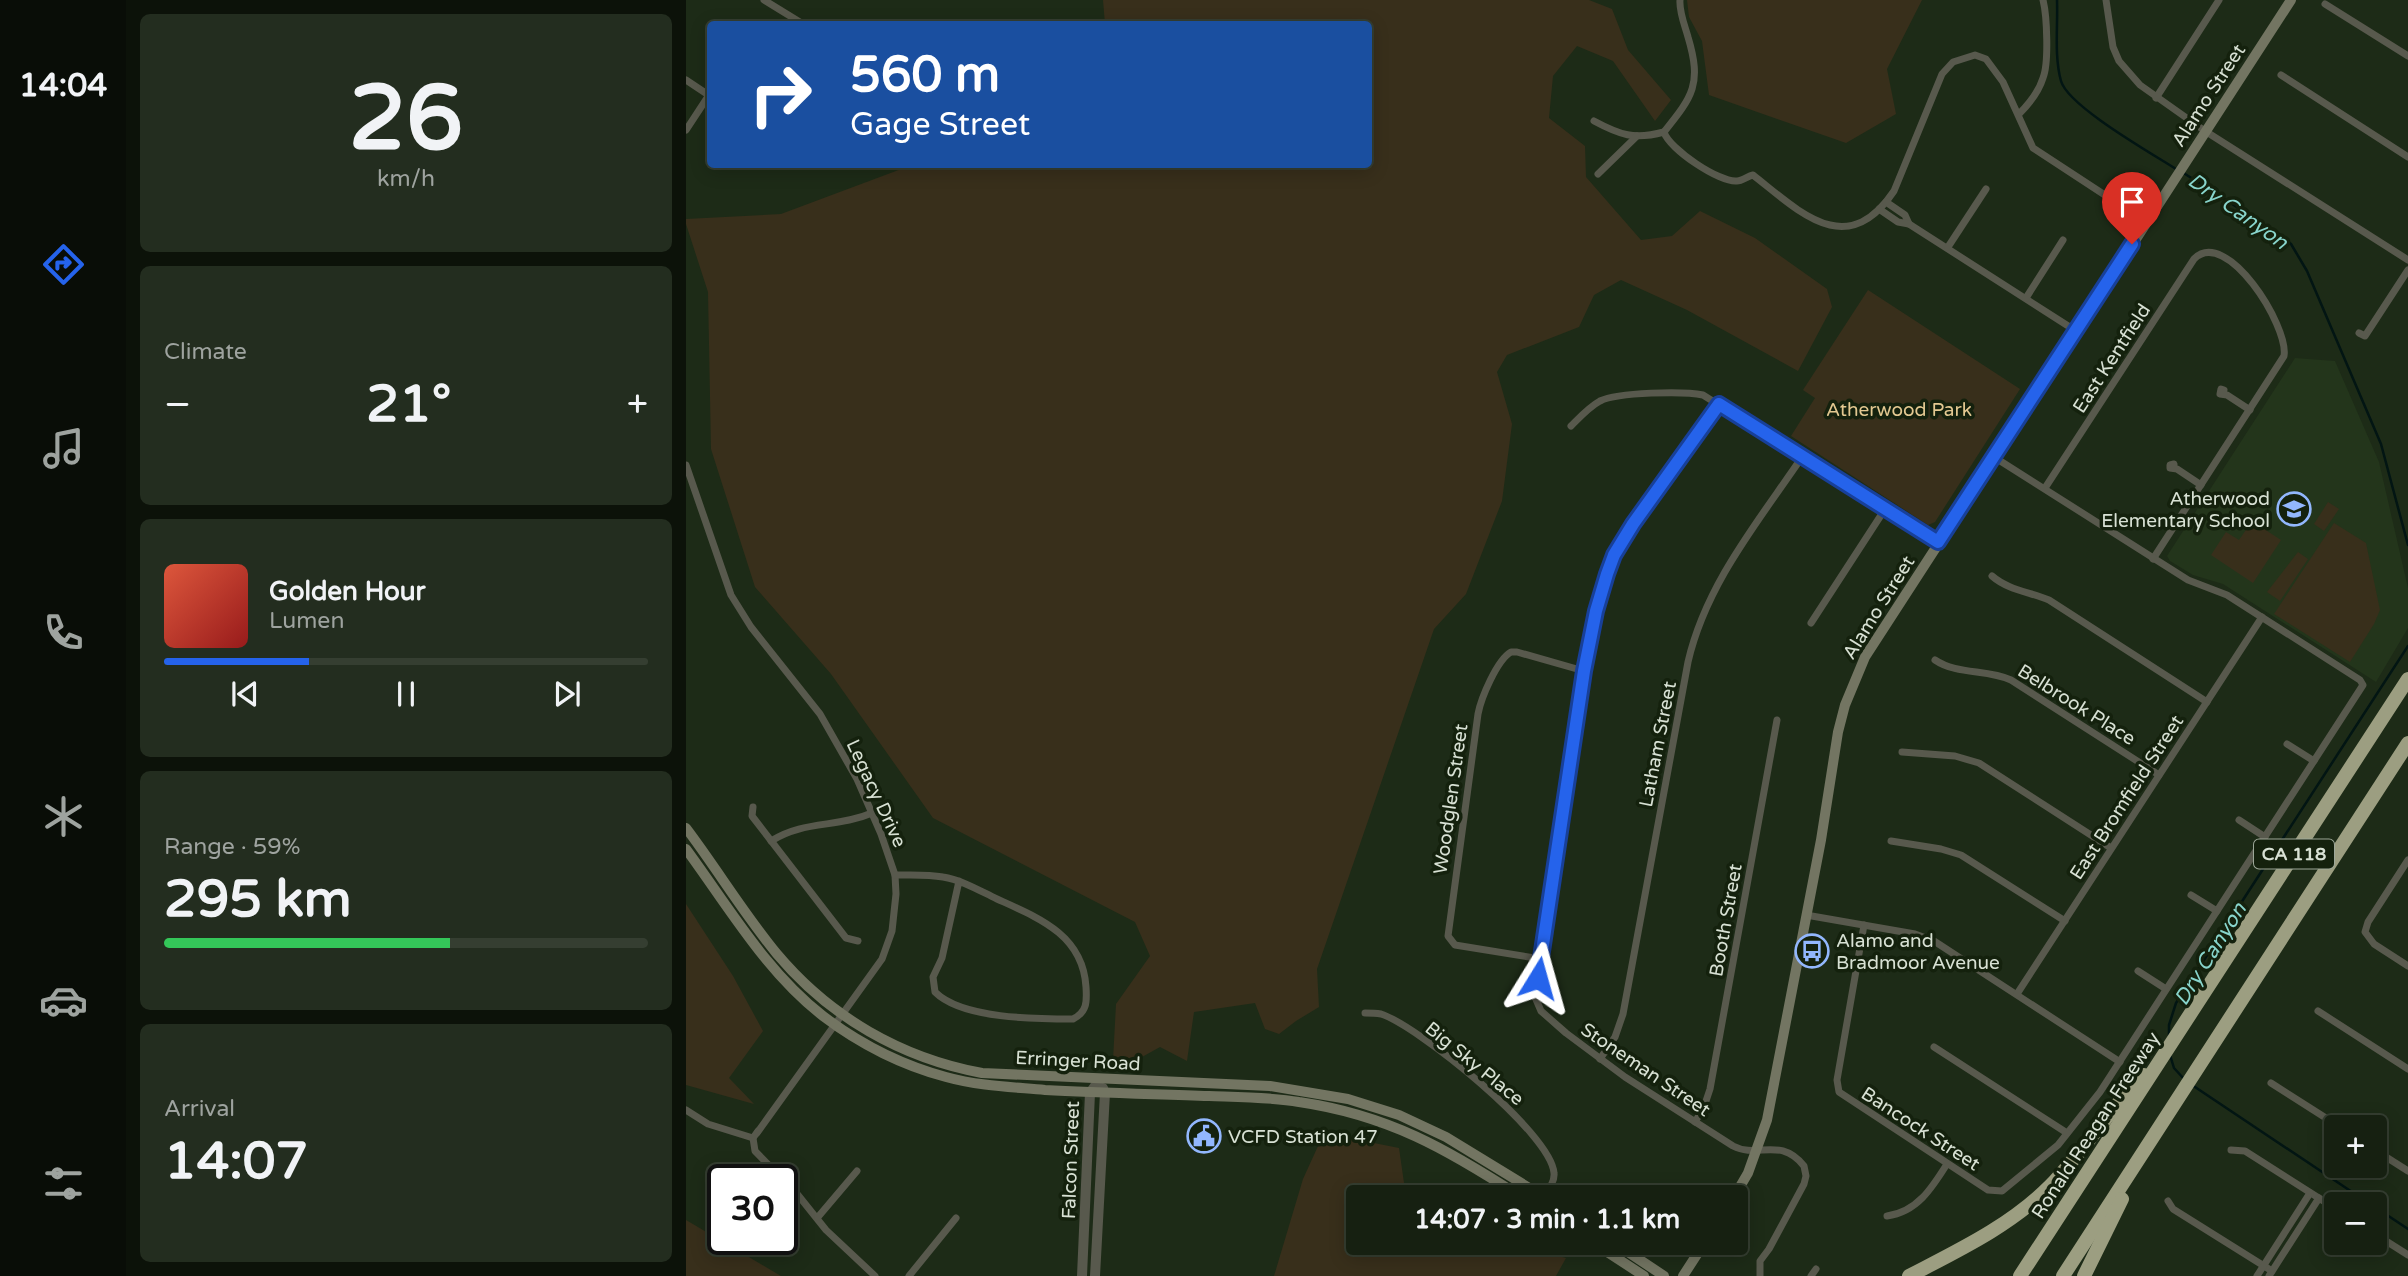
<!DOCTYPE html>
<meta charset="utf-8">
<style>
:root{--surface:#162011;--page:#232d1f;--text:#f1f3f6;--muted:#9ea39f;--line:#353e31;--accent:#2563eb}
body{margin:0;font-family:"Varela Round",sans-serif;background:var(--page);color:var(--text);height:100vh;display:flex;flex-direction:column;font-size:26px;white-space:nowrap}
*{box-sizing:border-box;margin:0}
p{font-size:23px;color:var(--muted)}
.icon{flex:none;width:38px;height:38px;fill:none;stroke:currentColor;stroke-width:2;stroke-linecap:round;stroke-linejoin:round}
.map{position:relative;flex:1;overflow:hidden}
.sheet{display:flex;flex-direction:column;gap:14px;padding:14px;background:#0c1209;width:560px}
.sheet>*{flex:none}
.hud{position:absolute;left:21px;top:21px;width:665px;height:147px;border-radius:7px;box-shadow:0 4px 18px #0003,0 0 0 2px var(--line);background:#1a4fa0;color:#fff;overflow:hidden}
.buttons{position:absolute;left:1638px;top:1115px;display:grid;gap:14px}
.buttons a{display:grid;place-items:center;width:63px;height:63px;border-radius:7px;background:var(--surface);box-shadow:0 4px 18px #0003,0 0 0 2px var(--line);font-size:35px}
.speed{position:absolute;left:21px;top:1164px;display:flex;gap:14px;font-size:35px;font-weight:700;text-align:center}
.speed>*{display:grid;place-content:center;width:91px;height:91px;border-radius:50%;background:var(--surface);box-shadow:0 4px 18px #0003,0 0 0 2px var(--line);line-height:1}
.speed .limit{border:4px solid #111;border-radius:10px;background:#fff;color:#111}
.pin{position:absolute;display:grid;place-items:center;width:60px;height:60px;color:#fff;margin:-72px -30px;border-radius:50% 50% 50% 0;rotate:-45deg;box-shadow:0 0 7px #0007}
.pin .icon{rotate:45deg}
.me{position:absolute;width:77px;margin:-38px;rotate:8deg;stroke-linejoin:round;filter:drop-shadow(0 0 5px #0008)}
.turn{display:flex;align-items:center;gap:24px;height:147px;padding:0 28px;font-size:32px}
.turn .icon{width:91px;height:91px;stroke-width:2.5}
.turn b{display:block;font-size:49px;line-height:60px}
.big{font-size:52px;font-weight:800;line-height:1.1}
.sheet .tile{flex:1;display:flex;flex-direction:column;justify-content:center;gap:10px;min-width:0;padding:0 24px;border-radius:10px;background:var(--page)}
.sheet .dial{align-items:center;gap:0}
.dial b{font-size:91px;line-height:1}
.song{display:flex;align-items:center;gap:21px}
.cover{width:84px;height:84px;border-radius:10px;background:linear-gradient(135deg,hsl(10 70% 55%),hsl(0 70% 35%))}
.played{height:7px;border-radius:4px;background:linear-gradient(90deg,var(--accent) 30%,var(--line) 30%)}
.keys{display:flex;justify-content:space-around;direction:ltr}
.heat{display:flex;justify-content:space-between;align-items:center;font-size:38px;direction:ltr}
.charge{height:10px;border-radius:5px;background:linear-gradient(90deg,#34c759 59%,var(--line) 0)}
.trip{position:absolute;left:660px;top:1185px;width:402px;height:70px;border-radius:7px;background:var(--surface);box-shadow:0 4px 18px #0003,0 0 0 2px var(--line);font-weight:800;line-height:70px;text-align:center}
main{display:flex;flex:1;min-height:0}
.tab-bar{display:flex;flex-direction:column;width:126px;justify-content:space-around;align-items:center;background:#090d07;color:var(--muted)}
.tab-bar .icon{width:49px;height:49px}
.tab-bar .on{color:var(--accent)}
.tab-bar b{font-size:32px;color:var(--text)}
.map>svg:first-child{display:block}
.built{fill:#23351b}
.green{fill:#382f1b}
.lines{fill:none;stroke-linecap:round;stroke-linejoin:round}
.stream{stroke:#021513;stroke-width:2.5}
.minor{stroke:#58594d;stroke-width:7}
.tertiary{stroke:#58594d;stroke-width:10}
.secondary{stroke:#737562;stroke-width:10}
.motorway{stroke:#9c9e81;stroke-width:14}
.route-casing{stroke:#184099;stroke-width:18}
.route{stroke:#2563eb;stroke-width:12}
.labels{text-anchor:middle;stroke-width:7;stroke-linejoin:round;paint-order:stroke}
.shield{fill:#14210d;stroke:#9da798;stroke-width:2}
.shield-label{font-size:18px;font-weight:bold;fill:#d8e1d4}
.street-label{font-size:19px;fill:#d8e1d4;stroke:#14210d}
.park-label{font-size:19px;fill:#e3c891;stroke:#14210d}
.poi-label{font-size:19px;fill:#d8e1d4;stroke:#14210d;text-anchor:start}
.water-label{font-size:21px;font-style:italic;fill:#88d5cc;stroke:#14210d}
</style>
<main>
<nav class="tab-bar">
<b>14:04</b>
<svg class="icon on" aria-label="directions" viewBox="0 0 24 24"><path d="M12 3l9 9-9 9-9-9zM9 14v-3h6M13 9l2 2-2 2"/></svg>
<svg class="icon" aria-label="music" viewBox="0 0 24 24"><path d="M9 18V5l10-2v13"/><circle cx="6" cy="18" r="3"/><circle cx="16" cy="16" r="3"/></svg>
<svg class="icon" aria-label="phone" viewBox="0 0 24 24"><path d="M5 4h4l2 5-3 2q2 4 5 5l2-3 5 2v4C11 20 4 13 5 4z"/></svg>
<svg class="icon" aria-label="climate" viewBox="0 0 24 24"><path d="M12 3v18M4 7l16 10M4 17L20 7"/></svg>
<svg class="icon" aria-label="car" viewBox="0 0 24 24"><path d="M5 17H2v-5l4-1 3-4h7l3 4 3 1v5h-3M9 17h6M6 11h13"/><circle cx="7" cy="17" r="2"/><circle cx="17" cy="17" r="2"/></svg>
<svg class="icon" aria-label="filters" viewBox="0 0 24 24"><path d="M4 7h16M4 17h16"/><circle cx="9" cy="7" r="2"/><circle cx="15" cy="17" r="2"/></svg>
</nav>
<section class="sheet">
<div class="tile dial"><b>26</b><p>km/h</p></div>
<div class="tile"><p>Climate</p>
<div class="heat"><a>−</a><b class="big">21°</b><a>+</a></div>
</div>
<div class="tile">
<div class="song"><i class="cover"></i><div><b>Golden Hour</b><p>Lumen</p></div></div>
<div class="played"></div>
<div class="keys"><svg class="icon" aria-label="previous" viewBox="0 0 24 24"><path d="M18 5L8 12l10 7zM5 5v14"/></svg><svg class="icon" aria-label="pause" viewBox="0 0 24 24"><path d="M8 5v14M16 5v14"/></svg><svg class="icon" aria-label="next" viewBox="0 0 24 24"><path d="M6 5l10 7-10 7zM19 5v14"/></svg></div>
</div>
<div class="tile"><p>Range · 59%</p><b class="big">295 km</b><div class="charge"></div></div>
<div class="tile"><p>Arrival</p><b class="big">14:07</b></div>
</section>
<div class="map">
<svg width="1722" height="1276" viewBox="0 0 1722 1276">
<rect width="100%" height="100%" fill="#1d2b17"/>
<polygon class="built" points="1609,358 1649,361 1693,462 1722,588 1722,628 1690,682 1537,584 1507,575 1484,561 1481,556"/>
<g class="green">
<polygon points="417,0 903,0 926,9 942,50 985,100 969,121 927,61 891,46 867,76 863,118 899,146 900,177 955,240 986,236 1014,211 1069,238 1141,289 1146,307 1112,371 1001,310 935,280 908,295 893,327 821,355 811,372 826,424 816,501 780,594 748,629 631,969 633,1007 610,1021 593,1034 579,1029 569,1003 508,1012 501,1061 474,1047 456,1057 427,1060 430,1004 464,956 449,922 247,818 145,674 69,587 25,449 22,292 0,224 0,219 95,214 226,165 682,164 682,24 419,24"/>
<polygon points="1001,0 1236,0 1201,69 1210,114 1160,143 1023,95 1016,41 1003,17"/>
<polygon points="1182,290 1334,389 1249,522 1242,525 1105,436 1129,398 1117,390"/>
<polygon points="1642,502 1653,509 1638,531 1628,524"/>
<polygon points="1566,521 1595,540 1567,583 1525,555 1540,532 1553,540"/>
<polygon points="1648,523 1680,543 1694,610 1688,624 1664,662 1588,614"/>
<polygon points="1612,552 1622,559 1594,601 1581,592"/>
<polygon points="0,904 47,976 77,1031 43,1078 68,1104 0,1085"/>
<polygon points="638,1133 713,1148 720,1197 672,1197 672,1242 727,1243 728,1245 739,1242 821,1243 880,1258 870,1276 588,1276 617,1179"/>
<polygon points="0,1220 95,1276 0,1276"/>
</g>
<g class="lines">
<g class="stream">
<path d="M 1371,0 C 1372,26 1368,56 1375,81 C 1382,106 1465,153 1490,169"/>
<polyline points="1496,172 1593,234 1605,244 1621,271 1695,444 1722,545"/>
<polyline points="1483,1035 1483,1025 1490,1003 1722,646"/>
<polyline points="1484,1055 1488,1068 1498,1079"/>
<polyline points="1506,1085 1684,1204"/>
<polyline points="1689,1207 1722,1229"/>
</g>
<g class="minor">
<polyline points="78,0 117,24"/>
<polyline points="1420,0 1427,47 1433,61 1454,85 1519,131 1722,260"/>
<polyline points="1639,4 1722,56"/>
<polyline points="1595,75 1722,157"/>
<polyline points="0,80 24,96"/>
<polyline points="1470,98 1533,0"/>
<path d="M 1333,114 C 1342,105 1353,91 1357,78 C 1363,63 1361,16 1357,0"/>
<path d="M 908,121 C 934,135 948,140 978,132 C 983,149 1034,183 1051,181 C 1056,181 1062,176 1067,175 C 1114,212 1161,261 1208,191 L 1256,74 L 1267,62 L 1289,55 L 1300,59 L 1317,82 L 1347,148 L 1460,222"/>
<polyline points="0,130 23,95"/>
<path d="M 978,132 C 1007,96 1016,84 1002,37 C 999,26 993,12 994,0"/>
<polyline points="912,174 951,136"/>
<polyline points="1200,202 1219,215 1223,224 1390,331"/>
<polyline points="1193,209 1212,222 1223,224"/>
<polyline points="1262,247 1300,189"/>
<polyline points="1340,298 1377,240"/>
<polyline points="1673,333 1679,336 1722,270"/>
<polyline points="1538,390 1535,389 1534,394 1541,395 1564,410"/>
<path d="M 1033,404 L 947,524 L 921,574 L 910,611 L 898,671 L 849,997 L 855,1011 L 880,1033 L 939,1077 L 1047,1146 C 1072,1159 1094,1136 1118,1166 L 1120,1176 L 1118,1184 L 1083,1249 L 1074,1261 L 1074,1276"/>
<path d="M 885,426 C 894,417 903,407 914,401 C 932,392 998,391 1017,395 L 1253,543"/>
<polyline points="1488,464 1484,465 1484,468 1491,469 1515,485"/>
<polyline points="0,465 45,595 65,627 134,714 171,779 195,834 209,875 210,894 206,931 196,959 71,1133"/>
<path d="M 1359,488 L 1508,259 C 1540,226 1603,326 1598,356 L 1467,559"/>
<path d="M 1306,576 C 1322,590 1344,592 1363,600 L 1521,702"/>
<polyline points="1125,623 1199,509"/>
<path d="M 1249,660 C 1271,675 1301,669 1325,680 L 1473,775"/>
<polyline points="1601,744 1628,761"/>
<polyline points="1216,752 1269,756 1293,763 1425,848"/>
<polyline points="67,807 66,816 160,938 172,941"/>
<polyline points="1553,820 1579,837"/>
<path d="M 85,841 C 118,820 151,828 186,813"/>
<polyline points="1205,841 1255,849 1275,855 1379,921"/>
<polyline points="1722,860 1682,922 1679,932 1688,944 1722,966"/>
<path d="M 209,875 C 225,875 241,874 257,877 C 276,880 294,891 311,899 C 353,918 397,935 400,987 C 401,1002 401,1012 387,1019 C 350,1019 276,1019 249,992 L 247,977 L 256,958 L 273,881"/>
<polyline points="1505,895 1531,911"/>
<polyline points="1120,915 1229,934 1248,941 1434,1062"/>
<polyline points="1178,925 1151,1080 1153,1092 1302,1190 1316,1191 1372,1145 1414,1092 1677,685 1674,680 1541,595 1502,580 1308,457"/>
<path d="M 855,959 L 769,945 L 762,936 L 792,714 C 795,698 811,660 825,652 L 831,652 L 898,671"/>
<polyline points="1452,971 1480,989"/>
<polyline points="1331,994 1576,617"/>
<polyline points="1632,1011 1722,1069"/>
<path d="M 679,1013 C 684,1013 689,1013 695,1014 C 732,1026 865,1133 868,1173 C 869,1182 862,1190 857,1197"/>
<polyline points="1248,1047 1381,1133"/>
<path d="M 914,1059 L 929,1037 L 937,1014 L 1002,662 C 1020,584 1072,522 1116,457"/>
<polyline points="1585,1083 1654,1127"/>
<polyline points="0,1110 22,1124 67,1138"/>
<polyline points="1009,1122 1018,1107 1024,1089 1091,720"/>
<polyline points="72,1131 67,1138 69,1151 112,1195 140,1230 189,1276"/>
<polyline points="1545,1150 1559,1151 1650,1209"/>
<polyline points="1689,1150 1722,1171"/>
<polyline points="1482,1201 1487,1209 1586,1271"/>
<path d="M 1201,1216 C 1231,1212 1246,1188 1261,1164"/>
<polyline points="132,1217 171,1171"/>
<polyline points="1689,1234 1722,1255"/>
<polyline points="223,1276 270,1218"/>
<polyline points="1125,1276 1130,1269"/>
<polyline points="1571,1276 1624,1193"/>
<polyline points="1583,1276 1633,1198"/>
</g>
<g class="tertiary">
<polyline points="396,1276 404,1093 414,1079"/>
<polyline points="409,1276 419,1093 417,1088"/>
</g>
<g class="secondary">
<path d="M 0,828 C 31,869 58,914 91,954 C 144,1017 215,1058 296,1073 L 584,1086 L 662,1099 L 713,1115 L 760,1137 L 858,1197"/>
<path d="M 0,849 C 42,906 80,972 137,1016 C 174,1044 215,1065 260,1077 C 292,1086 326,1087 359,1090 C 414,1093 469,1094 523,1096 C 553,1097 584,1097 613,1102 C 702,1115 761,1149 835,1197"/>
<polyline points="1048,1197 1062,1173 1081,1120 1135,840 1152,732 1159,705 1179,657 1605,0"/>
<polyline points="906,1242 958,1276"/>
<polyline points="927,1242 978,1276"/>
<polyline points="997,1276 1019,1242"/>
</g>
<g class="motorway">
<path d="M 1223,1276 C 1273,1250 1324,1226 1364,1186 C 1398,1151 1423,1109 1458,1075"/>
<polyline points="1334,1276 1722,679"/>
<polyline points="1377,1276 1722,743"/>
<polyline points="1398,1276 1436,1199"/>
</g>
</g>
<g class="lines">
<defs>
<polyline id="route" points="852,978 898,671 910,611 921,574 928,555 947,524 1033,404 1252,542 1446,244"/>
</defs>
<use href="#route" class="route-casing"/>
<use href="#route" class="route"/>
</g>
<defs>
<symbol id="school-ring" viewBox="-11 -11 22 22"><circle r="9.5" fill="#14210d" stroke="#92b7fd" stroke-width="1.5"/><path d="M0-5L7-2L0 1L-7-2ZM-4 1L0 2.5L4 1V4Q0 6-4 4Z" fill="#92b7fd"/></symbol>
<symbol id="bus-ring" viewBox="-11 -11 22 22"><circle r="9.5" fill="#14210d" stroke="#92b7fd" stroke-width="1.5"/><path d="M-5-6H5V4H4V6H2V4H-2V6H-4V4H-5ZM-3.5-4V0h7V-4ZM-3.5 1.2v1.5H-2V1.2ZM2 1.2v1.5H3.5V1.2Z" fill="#92b7fd"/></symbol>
<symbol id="civic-ring" viewBox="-11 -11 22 22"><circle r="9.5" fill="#14210d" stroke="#92b7fd" stroke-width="1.5"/><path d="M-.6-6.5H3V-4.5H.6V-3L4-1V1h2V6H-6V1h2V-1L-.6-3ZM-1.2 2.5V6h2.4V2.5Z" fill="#92b7fd"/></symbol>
</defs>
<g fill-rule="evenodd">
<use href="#school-ring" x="1589" y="490" width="38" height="38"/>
<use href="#bus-ring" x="1107" y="932" width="38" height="38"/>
<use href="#civic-ring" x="499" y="1117" width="38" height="38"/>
</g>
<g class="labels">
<rect class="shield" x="1568" y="839.5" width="80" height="29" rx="5"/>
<g class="shield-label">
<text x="1608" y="860">CA 118</text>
</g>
<g class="street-label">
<text transform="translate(1522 95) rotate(-57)" y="7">Alamo Street</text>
<text transform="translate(1425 358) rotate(-57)" y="7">East Kentfield</text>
<text transform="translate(1192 607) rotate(-58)" y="7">Alamo Street</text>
<text transform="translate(1391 704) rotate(32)" y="7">Belbrook Place</text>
<text transform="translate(971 744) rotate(-79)" y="7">Latham Street</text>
<text transform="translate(191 793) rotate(65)" y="7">Legacy Drive</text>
<text transform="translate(1440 797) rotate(-57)" y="7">East Bromfield Street</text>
<text transform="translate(764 799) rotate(-82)" y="7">Woodglen Street</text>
<text transform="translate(1039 920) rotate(-80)" y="7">Booth Street</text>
<text transform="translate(392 1060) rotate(3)" y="7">Erringer Road</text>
<text transform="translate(789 1063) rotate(39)" y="7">Big Sky Place</text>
<text transform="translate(960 1069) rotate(34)" y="7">Stoneman Street</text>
<text transform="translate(1409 1125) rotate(-57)" y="7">Ronald Reagan Freeway</text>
<text transform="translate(1235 1128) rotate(33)" y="7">Bancock Street</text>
<text transform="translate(384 1160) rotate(-88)" y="7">Falcon Street</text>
</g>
<g class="park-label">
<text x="1213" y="416">Atherwood Park</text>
</g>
<g class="poi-label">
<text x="1584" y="505" text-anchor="end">Atherwood<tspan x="1584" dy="22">Elementary School</tspan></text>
<text x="1150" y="947">Alamo and<tspan x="1150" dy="22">Bradmoor Avenue</tspan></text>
<text x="542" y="1143">VCFD Station 47</text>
</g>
<g class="water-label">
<text transform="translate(1552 211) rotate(35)" y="7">Dry Canyon</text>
<text transform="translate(1524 954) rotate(-58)" y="7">Dry Canyon</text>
</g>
</g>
</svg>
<div class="buttons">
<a>+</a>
<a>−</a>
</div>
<div class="speed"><div class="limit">30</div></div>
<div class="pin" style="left:1446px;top:244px;background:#d93025"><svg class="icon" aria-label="arrive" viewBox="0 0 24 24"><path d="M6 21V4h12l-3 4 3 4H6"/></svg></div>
<svg class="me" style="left:852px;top:978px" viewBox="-20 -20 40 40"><path d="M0-17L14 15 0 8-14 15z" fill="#2563eb" stroke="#fff" stroke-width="4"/></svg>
<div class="trip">14:07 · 3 min · 1.1 km</div>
<div class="hud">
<div class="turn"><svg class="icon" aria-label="right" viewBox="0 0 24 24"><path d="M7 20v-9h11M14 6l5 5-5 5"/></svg><div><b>560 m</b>Gage Street</div></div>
</div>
</div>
</main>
